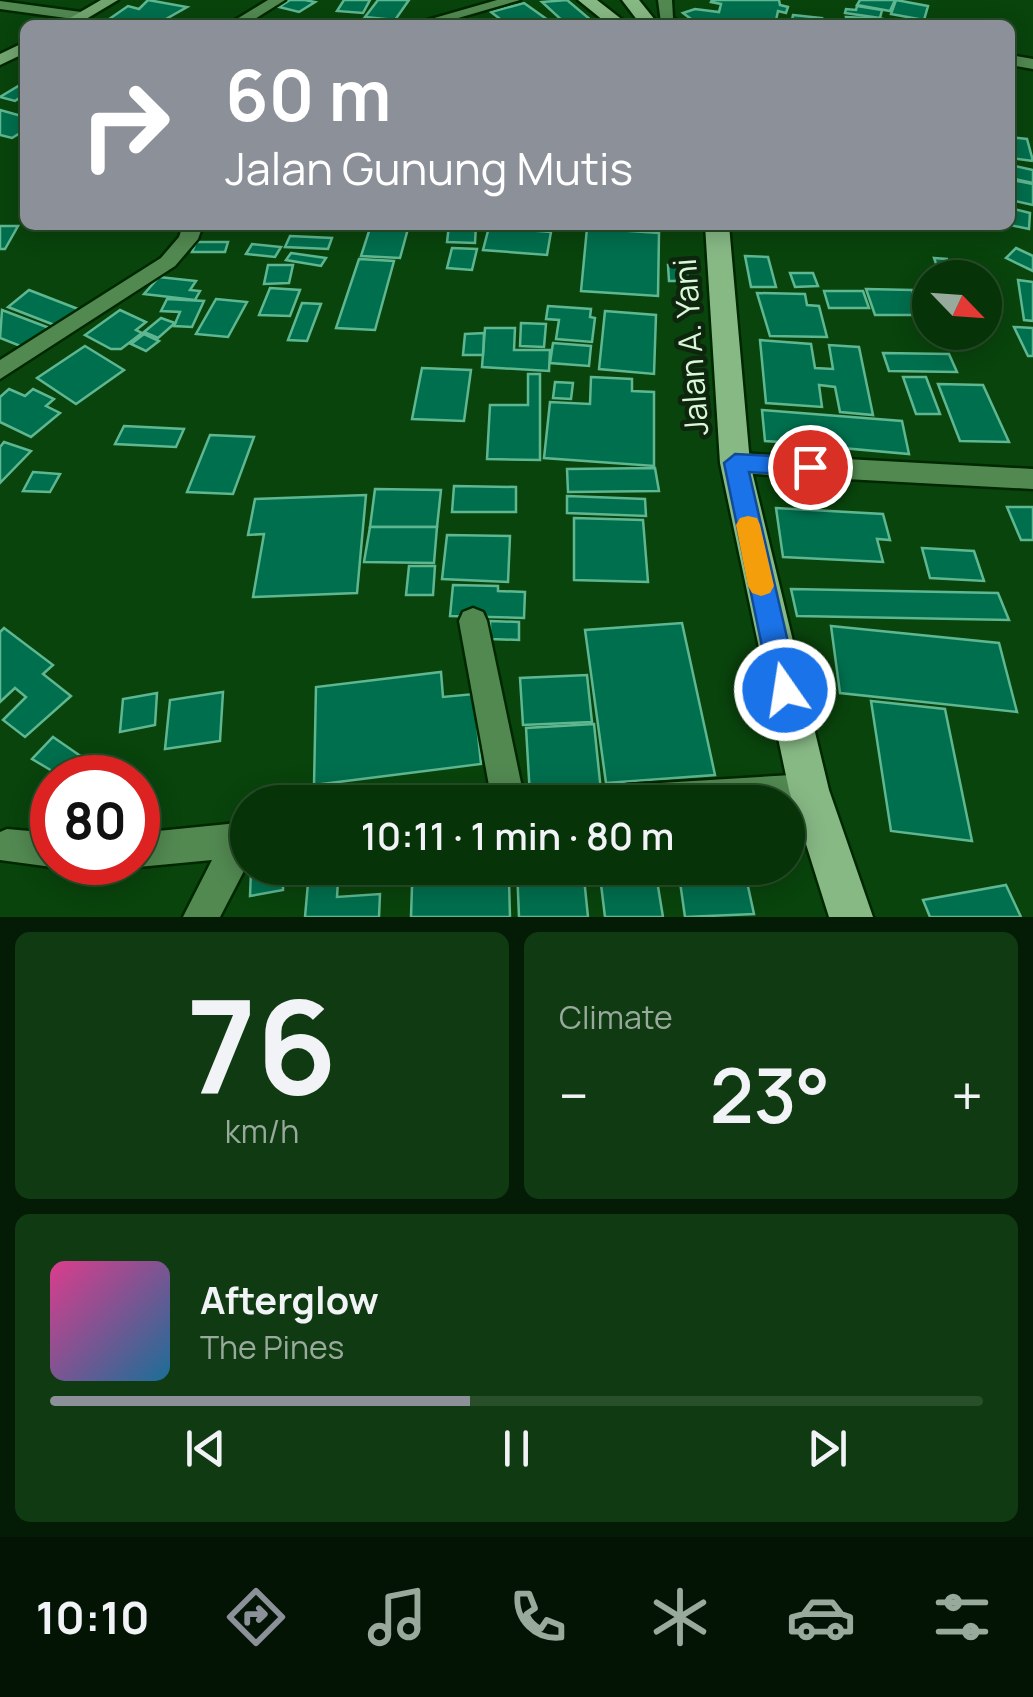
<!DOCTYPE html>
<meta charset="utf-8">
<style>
:root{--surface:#073309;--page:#103b12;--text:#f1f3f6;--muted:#98aa9c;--line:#284e2a;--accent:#8c9099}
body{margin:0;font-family:Manrope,sans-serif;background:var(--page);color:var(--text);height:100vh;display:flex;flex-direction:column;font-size:38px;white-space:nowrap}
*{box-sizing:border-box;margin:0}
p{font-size:32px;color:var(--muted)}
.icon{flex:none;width:55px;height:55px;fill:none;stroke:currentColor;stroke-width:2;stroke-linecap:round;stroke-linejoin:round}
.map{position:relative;height:917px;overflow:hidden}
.details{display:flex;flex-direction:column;gap:15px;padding:15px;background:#041c05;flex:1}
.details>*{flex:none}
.top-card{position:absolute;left:20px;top:20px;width:995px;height:210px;border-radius:15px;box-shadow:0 5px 25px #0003,0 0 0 2px var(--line);background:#8c9099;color:#fff;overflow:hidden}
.needle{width:65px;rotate:115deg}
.fabs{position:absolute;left:912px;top:260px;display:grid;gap:20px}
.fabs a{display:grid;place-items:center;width:90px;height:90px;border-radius:50%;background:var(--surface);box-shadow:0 5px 25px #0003,0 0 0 2px var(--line);font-size:50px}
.speed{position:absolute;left:30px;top:755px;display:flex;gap:20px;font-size:50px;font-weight:700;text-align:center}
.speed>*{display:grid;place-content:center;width:130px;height:130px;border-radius:50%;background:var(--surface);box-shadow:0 5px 25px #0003,0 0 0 2px var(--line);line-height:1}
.speed .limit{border:15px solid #d22;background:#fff;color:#111}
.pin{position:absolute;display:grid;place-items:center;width:85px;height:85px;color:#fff;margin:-42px;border:5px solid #fff;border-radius:50%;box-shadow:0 2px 10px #0007}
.me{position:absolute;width:110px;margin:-55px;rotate:347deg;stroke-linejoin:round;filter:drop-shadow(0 0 8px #0008)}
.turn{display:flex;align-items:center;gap:35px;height:210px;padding:0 40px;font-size:45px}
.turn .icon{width:130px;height:130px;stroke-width:2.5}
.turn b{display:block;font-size:70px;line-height:85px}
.big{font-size:75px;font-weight:600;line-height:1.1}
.details .tile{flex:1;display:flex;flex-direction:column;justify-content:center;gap:15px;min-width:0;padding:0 35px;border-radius:15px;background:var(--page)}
.details .dial{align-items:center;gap:0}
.dial b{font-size:130px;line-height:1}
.song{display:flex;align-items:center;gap:30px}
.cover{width:120px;height:120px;border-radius:15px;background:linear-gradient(135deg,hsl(330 70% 55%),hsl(200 70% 35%))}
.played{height:10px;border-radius:5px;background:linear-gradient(90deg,var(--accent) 45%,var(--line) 45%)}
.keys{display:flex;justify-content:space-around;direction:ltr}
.heat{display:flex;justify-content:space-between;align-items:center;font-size:55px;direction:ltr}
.details .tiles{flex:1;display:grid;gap:15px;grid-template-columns:1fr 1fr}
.tile:last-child{grid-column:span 2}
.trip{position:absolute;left:230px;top:785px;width:575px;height:100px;border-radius:50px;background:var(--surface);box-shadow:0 5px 25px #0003,0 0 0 2px var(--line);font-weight:600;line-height:100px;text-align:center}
.tab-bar{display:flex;height:160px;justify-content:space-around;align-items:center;background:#031404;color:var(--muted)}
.tab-bar .icon{width:70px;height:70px}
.tab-bar .current{color:var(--accent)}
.tab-bar b{font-size:45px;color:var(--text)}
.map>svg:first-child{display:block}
.building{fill:#006f4d;stroke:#5fb791;stroke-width:2.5}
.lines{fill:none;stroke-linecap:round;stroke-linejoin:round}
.minor-casing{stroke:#002800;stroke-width:5}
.major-casing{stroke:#002800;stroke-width:5}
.highway-casing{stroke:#002800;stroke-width:5}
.minor{fill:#528951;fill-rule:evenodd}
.major{fill:#72a670;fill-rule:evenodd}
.highway{fill:#87b985;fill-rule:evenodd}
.route{fill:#1a73e8;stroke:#114b97;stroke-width:2.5}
.slow{fill:#f59e0b}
.labels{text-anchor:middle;stroke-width:9;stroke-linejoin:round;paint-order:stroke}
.street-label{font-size:32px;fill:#daf8d8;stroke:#0e250e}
</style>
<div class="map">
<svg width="1033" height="917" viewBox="0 0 1033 917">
<rect width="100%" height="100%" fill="#09440c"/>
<g class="building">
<polygon points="148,0 187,7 159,23 167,25 105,22 128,6 139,9"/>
<polygon points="290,0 305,0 315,2 299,12 279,7"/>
<polygon points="344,0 370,0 363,13 337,11"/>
<polygon points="378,0 409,0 395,20 365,17"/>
<polygon points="567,0 592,21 567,25 542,2"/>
<polygon points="712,0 779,0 780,5 788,7 786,13 778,11 775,25 712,25 715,22 691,19 683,13 695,9 719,12 721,4 711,2"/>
<polygon points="860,0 895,0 890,11 857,5"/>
<polygon points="896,0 928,6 924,20 891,14"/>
<polygon points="524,3 555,25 508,25 491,12"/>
<polygon points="857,6 882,10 880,18 845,13 846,9 856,10"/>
<polygon points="793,15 822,18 821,25 791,25"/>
<polygon points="846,17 883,19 885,25 848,25"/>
<polygon points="25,82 25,94 15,101 0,97"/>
<polygon points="0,110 25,117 25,130 12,138 0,135"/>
<polygon points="1010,137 1027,139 1033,161 1010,158"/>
<polygon points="1010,165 1033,170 1033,183 1010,178"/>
<polygon points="1012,180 1033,184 1033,205 1010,200"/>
<polygon points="1010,208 1030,213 1029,229 1010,225"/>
<polygon points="371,225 409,225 400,258 361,256"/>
<polygon points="449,225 476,225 475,243 447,242"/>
<polygon points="0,226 18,226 5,249 0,249"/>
<polygon points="489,227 551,232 547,255 483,250"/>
<polygon points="587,228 659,233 658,296 581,291"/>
<polygon points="290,236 332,238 328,249 285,247"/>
<polygon points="196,242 228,242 225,252 192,252"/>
<polygon points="252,244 281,247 275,257 246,254"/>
<polygon points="452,248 477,249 472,270 447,268"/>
<polygon points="1016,248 1033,256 1033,271 1006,258"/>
<polygon points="291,253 326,258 321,266 286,260"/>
<polygon points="745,256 768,257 776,287 751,287"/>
<polygon points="934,258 947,259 953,278 930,279 929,274 940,275"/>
<polygon points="359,259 394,261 375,330 336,328"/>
<polygon points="268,265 293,265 289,283 264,284"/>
<polygon points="668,265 687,266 688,281 669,281"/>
<polygon points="790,273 813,273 818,286 795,287"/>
<polygon points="159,277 196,281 190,290 200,291 195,300 144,294"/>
<polygon points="1018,280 1033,282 1033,321 1024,320"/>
<polygon points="270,288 300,290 290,316 259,315"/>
<polygon points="866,289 912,290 922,315 875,315"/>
<polygon points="29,290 78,309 57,326 8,307"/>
<polygon points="824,291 863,291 869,308 829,308"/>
<polygon points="757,293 805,294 807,305 819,306 827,337 770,336"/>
<polygon points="167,299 204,301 192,327 174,326 180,312 161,311"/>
<polygon points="216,299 247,302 228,337 196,334"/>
<polygon points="302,303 321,304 307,341 288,340"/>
<polygon points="548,306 591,309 590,317 595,318 592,342 556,339 559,320 546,319"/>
<polygon points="2,310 52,329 28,349 0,338"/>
<polygon points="120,310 146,322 136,330 142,333 121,349 111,349 85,335"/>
<polygon points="605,311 656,315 654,374 599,369"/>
<polygon points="161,318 175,323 158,338 144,332"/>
<polygon points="521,323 546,324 544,347 520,346"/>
<polygon points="1014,327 1033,328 1033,356 1028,356"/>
<polygon points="485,328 515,328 514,350 550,350 549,371 482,367"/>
<polygon points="484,333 483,355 463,355 465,334"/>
<polygon points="144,334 159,341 146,351 131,344"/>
<polygon points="760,340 811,344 815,368 833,369 829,345 859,347 873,415 840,412 835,387 819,385 822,407 766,403"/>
<polygon points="553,343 591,346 589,366 550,363"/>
<polygon points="85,346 124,370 76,404 37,378"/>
<polygon points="883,353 949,354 957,372 889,371"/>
<polygon points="422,368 471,370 464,421 412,419"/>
<polygon points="528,374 540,374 540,460 487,459 490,405 528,405"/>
<polygon points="591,377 632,379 632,391 654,392 654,466 544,458 550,402 590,404"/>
<polygon points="903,377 926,377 940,414 916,414"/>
<polygon points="555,382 573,383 571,399 553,398"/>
<polygon points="938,384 983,385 1009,442 960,441"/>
<polygon points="9,389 25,396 33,389 54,399 46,406 60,413 31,437 0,422 0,397"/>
<polygon points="762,410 902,421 909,454 830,447 833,464 798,461 796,443 765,441"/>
<polygon points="124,426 184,429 176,447 115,444"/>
<polygon points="210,435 254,437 233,494 187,492"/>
<polygon points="4,442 31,451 0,483 0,447"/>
<polygon points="655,468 659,491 568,492 567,469"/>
<polygon points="33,472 60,474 50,492 23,491"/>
<polygon points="454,486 516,487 516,512 452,512"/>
<polygon points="375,489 441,490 437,527 370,527"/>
<polygon points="366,495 357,593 253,597 264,534 248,535 255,499"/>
<polygon points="567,496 645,499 646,516 567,513"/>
<polygon points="1007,507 1033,507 1033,540 1021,540"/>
<polygon points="776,508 883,514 890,540 877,539 883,562 783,557"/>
<polygon points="574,518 643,520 648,582 574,580"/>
<polygon points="370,527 437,527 434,563 364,562"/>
<polygon points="447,535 510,536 508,582 442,579"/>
<polygon points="922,548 974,551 984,581 930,578"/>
<polygon points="409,566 435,566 433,595 406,595"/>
<polygon points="453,585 498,586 498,591 525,592 524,618 450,616"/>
<polygon points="791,589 998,593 1009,620 797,616"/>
<polygon points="490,621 519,622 519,640 490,639"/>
<polygon points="682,623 715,775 606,783 585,630"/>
<polygon points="831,626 999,643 1017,712 840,693"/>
<polygon points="4,628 53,665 43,674 71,696 25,737 3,720 26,697 15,688 0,702 0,632"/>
<polygon points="441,672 443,697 474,694 481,764 314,785 316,687"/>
<polygon points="587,675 592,722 523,725 520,678"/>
<polygon points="223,692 220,741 165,749 170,700"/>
<polygon points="157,693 155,725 120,732 123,699"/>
<polygon points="871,701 945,709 972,841 891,831"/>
<polygon points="594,724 601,791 530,796 526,728"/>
<polygon points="53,737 82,757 64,778 32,759"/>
<polygon points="283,868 283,890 250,896 251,871"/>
<polygon points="433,868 475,868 475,882 509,880 510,917 411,917 412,886 433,884"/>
<polygon points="517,868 583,868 588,917 519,917"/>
<polygon points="599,868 655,868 663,917 605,917"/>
<polygon points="678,868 744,868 754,914 685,917"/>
<polygon points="338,881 337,897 380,894 379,917 305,917 308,883"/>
<polygon points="1006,885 1021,917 930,917 923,900"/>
</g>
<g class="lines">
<defs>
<g id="minor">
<polygon points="268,0 285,0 245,25 227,25"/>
<polygon points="497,0 520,0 434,25 410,25"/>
<polygon points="658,0 672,0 673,18 687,25 661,23"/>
<polygon points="0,1 81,12 88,16 81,20 0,9"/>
<polygon points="1010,55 1033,59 1033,69 1010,65"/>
<polygon points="183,225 203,225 198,239 175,266 0,379 0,360 161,258 179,237"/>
<polygon points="735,453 1033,469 1033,489 735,473 726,470 722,463 726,456"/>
<polygon points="473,608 483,612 487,621 525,802 492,802 459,621 463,612"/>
<polygon points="809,774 821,778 825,790 821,802 788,808 788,802 610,802 615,790 627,785"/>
<polygon points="248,822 248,863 220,917 183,917 212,860 138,867 127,862 138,862 138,833"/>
<polygon points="7,829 52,833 52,862 63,862 52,867 0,860 0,832"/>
</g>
<g id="major">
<polygon points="101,0 118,0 76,25 58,25"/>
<polygon points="25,42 25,53 0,65 0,54"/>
</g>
<g id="highway">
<polygon points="578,0 597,0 629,25 609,25"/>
<polygon points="622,0 639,0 659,25 641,25"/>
<polygon points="705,225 729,225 750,463 829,790 873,917 829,917 789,790 720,463"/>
</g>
</defs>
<use href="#minor" class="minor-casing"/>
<use href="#major" class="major-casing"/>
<use href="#highway" class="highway-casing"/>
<use href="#minor" class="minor"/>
<use href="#major" class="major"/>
<use href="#highway" class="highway"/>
</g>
<polygon class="route" points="735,454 810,458 821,467 810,476 749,472 799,690 795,699 785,703 775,699 771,690 724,463"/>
<polygon class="slow" points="748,516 757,518 760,525 774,586 770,593 761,596 752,593 748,586 736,525 740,518"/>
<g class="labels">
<g class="street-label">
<text transform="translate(691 347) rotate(-94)" y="11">Jalan A. Yani</text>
</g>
</g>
</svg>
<div class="fabs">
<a><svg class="needle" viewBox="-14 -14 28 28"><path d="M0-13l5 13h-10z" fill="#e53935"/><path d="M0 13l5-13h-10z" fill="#98aa9c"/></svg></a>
</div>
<div class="speed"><div class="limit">80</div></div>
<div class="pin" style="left:810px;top:467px;background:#d93025"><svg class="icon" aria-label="arrive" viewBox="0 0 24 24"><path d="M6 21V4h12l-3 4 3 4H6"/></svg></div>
<svg class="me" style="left:785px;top:690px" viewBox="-20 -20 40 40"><circle r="17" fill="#1a73e8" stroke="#fff" stroke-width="3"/><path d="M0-11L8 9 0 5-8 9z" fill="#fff"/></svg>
<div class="trip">10:11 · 1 min · 80 m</div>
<div class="top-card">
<div class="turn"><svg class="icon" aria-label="right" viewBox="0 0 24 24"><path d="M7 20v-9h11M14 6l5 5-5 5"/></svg><div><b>60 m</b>Jalan Gunung Mutis</div></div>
</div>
</div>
<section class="details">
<div class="tiles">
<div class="tile dial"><b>76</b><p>km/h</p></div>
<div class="tile"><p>Climate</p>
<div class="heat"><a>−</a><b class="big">23°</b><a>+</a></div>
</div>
<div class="tile">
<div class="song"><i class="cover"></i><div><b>Afterglow</b><p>The Pines</p></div></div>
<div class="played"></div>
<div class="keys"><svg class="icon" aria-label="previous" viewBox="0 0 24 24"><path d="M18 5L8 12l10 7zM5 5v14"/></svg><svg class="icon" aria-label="pause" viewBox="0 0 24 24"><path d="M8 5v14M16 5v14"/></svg><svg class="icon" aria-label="next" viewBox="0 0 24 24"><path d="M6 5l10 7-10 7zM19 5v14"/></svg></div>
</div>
</div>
</section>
<nav class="tab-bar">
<b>10:10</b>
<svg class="icon current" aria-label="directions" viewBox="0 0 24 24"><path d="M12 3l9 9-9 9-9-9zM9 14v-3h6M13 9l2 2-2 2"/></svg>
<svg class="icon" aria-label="music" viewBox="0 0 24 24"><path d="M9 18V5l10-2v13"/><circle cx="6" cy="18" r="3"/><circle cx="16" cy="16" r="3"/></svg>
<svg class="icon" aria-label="phone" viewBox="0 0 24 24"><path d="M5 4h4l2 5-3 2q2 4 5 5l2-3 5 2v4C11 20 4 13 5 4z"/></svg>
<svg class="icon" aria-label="climate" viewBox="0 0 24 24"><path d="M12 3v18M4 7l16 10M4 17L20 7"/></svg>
<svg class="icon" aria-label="car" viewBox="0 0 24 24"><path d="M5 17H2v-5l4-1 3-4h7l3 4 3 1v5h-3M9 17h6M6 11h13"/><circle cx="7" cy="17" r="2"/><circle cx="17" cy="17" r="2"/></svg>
<svg class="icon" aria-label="filters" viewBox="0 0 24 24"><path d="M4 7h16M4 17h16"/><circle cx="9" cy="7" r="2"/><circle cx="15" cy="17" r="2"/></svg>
</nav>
